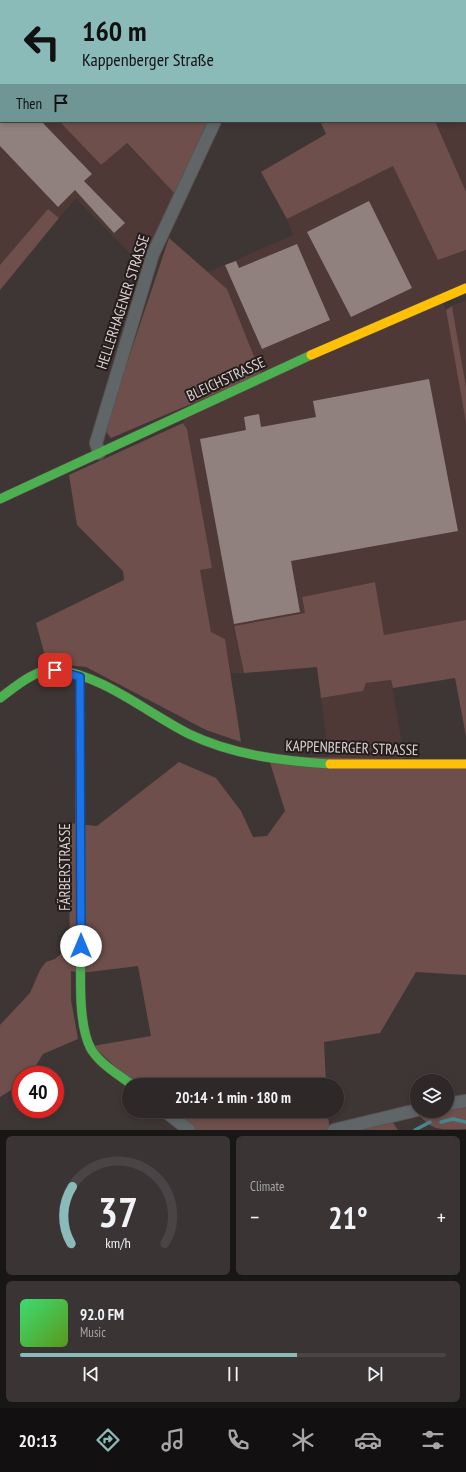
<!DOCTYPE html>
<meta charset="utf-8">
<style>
:root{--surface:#2e2828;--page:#3a3434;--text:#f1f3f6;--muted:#a7a6a8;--line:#494445;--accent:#8bbbb9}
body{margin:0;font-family:"PT Sans Narrow",sans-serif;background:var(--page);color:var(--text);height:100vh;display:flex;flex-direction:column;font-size:15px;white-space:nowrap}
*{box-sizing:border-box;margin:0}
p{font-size:13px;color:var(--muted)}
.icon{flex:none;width:22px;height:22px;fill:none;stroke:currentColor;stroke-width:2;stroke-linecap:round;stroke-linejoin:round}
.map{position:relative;height:1130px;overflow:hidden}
.sheet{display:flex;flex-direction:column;gap:6px;padding:6px;background:#191616;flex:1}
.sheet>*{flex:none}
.hud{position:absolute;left:0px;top:0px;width:466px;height:122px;box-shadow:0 2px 6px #0003,0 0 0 1px var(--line);background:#8bbbb9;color:#111;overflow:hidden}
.buttons{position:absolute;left:410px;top:1074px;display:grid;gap:8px}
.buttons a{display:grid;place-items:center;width:44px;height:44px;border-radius:50%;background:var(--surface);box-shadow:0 2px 6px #0003,0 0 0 1px var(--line);font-size:20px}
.speed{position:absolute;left:12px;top:1066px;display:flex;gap:8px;font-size:20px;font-weight:700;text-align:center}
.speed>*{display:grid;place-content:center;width:52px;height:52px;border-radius:50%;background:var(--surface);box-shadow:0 2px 6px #0003,0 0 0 1px var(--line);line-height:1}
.speed .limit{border:6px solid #d22;background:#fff;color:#111}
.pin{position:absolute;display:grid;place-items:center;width:34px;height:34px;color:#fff;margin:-17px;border-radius:8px;box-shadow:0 2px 6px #0006}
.me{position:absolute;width:44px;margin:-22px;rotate:0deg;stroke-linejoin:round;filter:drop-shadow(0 0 3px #0008)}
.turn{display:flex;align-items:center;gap:14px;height:84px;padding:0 16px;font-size:18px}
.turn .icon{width:52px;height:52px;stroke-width:2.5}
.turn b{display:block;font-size:28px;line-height:34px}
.then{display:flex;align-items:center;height:38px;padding:0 16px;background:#0003;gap:8px;font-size:15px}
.big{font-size:30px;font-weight:700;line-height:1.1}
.sheet .card{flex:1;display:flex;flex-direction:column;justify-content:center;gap:6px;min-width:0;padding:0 14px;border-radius:6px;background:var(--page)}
.sheet .dial{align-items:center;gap:0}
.dial svg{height:104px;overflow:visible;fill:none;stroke:var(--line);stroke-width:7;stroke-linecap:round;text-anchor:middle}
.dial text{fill:var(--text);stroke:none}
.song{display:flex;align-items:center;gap:12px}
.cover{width:48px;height:48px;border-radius:6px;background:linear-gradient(135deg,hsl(140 70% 55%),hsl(90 70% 35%))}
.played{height:4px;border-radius:2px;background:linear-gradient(90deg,var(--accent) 65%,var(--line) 65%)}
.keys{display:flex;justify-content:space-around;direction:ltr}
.heat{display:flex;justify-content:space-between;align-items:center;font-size:22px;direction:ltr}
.sheet .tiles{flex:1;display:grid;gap:6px;grid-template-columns:1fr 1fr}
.card:last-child{grid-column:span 2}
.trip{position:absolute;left:122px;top:1078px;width:222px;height:40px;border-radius:20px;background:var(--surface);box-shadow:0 2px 6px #0003,0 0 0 1px var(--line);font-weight:700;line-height:40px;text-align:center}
.tab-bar{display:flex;height:64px;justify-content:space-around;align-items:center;background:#121010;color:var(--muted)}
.tab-bar .icon{width:28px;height:28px}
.tab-bar .current{color:var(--accent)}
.tab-bar b{font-size:18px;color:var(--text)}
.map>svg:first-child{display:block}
.built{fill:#4e3937}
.green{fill:#6e4f4b}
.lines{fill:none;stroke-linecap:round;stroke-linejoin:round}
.stream{stroke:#488690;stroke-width:3.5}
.building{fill:#90817f}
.street-casing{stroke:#5a5352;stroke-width:14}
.fast-casing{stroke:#5a5352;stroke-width:10}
.slow-casing{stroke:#5a5352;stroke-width:10}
.jam-casing{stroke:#5a5352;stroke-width:10}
.street{stroke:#606667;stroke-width:12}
.fast{stroke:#4caf50;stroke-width:9}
.slow{stroke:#ffc107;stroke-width:9}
.jam{stroke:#c62828;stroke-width:9}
.route-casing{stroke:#114b97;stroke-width:10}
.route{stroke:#1a73e8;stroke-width:7}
.labels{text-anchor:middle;stroke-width:4;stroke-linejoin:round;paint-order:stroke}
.street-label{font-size:15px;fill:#ddd3d2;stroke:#241d1c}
</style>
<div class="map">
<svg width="466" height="1130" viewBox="0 0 466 1130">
<rect width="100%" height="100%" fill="#3e3635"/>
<g class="built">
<polygon points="465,12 466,13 466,192 435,121 465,121"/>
<polygon points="0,81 1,121 59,121 100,165 126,143 177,196 145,269 76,198 59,218 48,209 0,265"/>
<polygon points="393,166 438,260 466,250 466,285 440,296 446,310 466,423 466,620 384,635 375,582 302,597 305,613 233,626 244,673 231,673 225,639 211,632 200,570 212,568 187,429 183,423 227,289 208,272 293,235 287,219"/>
<polygon points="466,300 466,387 452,306"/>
<polygon points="391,680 405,761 329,760 321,698 363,691 366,683"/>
</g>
<g class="green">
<polygon points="59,121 211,121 177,196 127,143 101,165"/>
<polygon points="320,121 435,121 466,192 466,250 438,260 393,166 287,219 261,172 326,134"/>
<polygon points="48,209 59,218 0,290 0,265"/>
<polygon points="169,238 227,289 261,374 111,438 107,433 108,420"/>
<polygon points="452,306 466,387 466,423 446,310"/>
<polygon points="183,423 187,429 212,568 200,570 211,632 225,639 241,742 206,730 86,667 47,663 36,623 124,580 123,571 77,525 69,475"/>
<polygon points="375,582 384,635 466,620 466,736 455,678 393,688 391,680 366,683 363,691 321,698 317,667 244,673 234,626 305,613 302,597"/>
<polygon points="268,756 466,761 466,975 416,972 380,1033 324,1042 326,1085 135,1085 93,1046 151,1036 138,966 81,973 71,971 71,1000 78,1039 43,1054 30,1075 21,1075 21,1084 0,1097 0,1025 30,993 40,970 46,962 55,959 70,946 68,823 97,826 179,762 216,778 241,811 253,837 267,836 285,811"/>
<path d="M 466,1103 L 466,1129 L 463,1129 C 434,1130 433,1130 414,1110 L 447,1111 L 447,1107 Z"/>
<polygon points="168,1111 327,1111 330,1130 191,1130"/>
<polygon points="388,1116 398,1130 340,1130"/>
</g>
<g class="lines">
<g class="stream">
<polyline points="441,1122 453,1119 466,1122"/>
<polyline points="415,1130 430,1122"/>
</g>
</g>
<g class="building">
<polygon points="0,121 41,121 92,174 84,181 125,223 114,233 75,190 58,207 0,146"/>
<polygon points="369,201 412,288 351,317 307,232"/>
<polygon points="297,244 330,320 262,349 225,265 236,261 239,268"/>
<polygon points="429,379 458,531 291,561 300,612 234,624 200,439 246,430 244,417 259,414 261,427 316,417 313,401"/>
</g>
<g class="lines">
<defs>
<g id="street">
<polyline points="133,1 135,0"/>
<polyline points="276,1 276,0"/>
<polyline points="0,72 1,72"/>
<polyline points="99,453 96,443 153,254 215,121"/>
<polyline points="447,1104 466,1101"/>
<polyline points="165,1111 189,1130"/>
<polyline points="334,1130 417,1110"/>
</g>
<g id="fast">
<polyline points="0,499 311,355"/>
<path d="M 0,698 C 15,687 36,668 56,670 C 101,674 149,714 189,734 C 233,755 282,761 330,764"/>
<path d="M 80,824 C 81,863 81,901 81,940 C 81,969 77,1024 91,1049 C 100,1064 118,1074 132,1085"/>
</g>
<g id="slow">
<polyline points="311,355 466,288"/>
<polyline points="330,764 466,764"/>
</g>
<polyline id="jam" points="80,677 80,824"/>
</defs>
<use href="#street" class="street-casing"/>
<use href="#fast" class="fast-casing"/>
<use href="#slow" class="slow-casing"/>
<use href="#jam" class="jam-casing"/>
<use href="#street" class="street"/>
<use href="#fast" class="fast"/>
<use href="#slow" class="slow"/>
<use href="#jam" class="jam"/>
</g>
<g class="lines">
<defs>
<polyline id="route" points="55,670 80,677 81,946"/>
</defs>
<use href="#route" class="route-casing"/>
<use href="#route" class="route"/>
</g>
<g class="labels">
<g class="street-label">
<text transform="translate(123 302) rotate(-72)" y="5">HELLERHAGENER STRASSE</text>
<text transform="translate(226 379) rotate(-25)" y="5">BLEICHSTRASSE</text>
<text transform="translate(352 748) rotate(2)" y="5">KAPPENBERGER STRASSE</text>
<text transform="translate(65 867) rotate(-90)" y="5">FÄRBERSTRASSE</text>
</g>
</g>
</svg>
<div class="buttons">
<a><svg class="icon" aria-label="layers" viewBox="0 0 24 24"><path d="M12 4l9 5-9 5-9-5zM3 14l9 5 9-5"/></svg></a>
</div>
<div class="speed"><div class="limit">40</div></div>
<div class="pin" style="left:55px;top:670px;background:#d93025"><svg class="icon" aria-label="arrive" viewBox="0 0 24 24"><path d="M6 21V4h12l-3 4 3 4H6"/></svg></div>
<svg class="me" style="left:81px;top:946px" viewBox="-20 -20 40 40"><circle r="19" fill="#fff"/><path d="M0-13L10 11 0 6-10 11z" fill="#1a73e8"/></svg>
<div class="trip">20:14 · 1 min · 180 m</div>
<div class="hud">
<div class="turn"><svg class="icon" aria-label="left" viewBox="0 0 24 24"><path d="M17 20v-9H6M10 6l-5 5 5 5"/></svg><div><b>160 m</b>Kappenberger Straße</div></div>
<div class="then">Then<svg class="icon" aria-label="arrive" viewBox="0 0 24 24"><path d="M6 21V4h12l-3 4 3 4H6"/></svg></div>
</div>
</div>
<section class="sheet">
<div class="tiles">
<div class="card dial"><svg viewBox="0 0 100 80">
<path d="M14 69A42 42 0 1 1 86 69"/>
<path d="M14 69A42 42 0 0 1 15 25" stroke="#8bbbb9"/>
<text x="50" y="56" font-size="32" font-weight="700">37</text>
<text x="50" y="72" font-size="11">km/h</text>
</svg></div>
<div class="card"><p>Climate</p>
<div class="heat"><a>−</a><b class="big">21°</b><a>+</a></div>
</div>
<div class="card">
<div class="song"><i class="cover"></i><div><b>92.0 FM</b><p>Music</p></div></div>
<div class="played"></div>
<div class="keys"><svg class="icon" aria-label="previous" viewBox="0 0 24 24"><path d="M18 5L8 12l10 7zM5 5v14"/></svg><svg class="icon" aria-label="pause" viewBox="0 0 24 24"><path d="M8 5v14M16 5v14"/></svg><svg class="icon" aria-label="next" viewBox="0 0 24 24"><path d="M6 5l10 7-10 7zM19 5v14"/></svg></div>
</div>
</div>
</section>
<nav class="tab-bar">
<b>20:13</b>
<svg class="icon current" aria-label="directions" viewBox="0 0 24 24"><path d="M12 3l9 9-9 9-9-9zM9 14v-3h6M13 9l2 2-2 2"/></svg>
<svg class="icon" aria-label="music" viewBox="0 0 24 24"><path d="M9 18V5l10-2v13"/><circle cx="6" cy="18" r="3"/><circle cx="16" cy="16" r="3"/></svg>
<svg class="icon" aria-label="phone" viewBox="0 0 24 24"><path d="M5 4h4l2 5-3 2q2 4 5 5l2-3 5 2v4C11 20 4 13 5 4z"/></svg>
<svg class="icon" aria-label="climate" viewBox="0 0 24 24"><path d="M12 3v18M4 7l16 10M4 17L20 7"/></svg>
<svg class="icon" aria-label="car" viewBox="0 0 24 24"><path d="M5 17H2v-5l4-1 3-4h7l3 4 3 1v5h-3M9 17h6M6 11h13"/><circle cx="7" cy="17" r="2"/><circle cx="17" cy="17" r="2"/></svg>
<svg class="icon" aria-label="filters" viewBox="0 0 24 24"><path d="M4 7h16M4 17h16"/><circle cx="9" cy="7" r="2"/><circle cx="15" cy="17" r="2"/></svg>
</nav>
